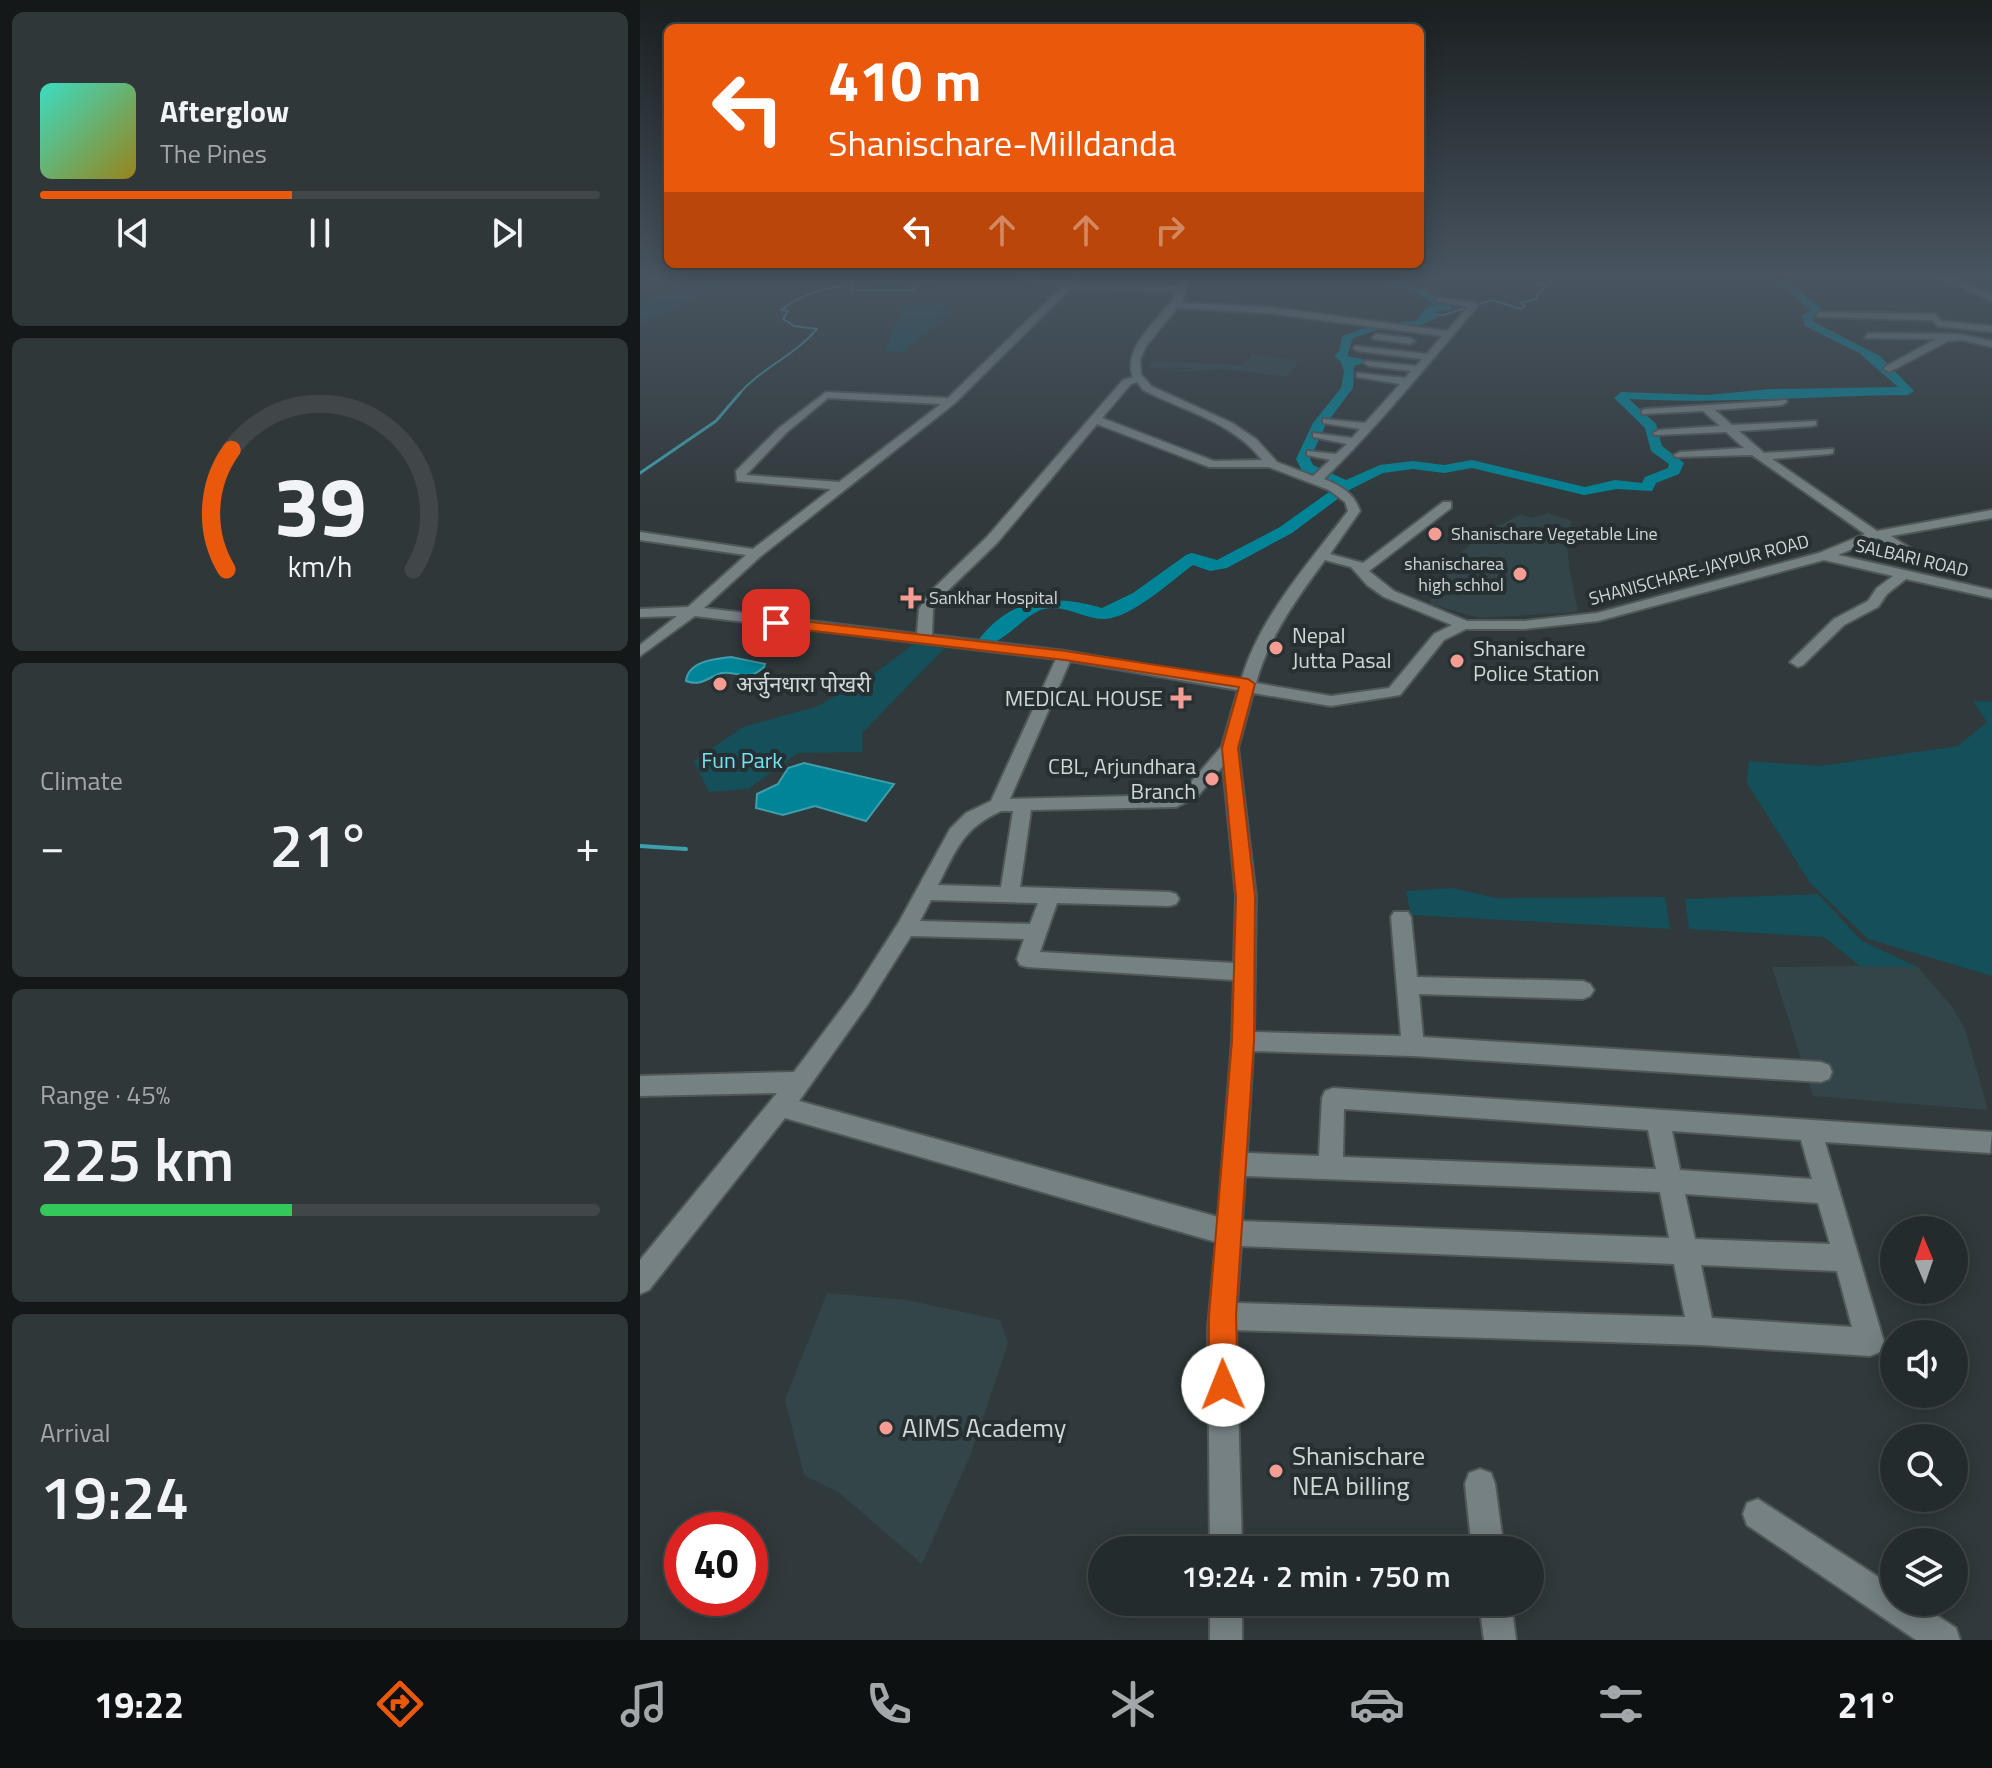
<!DOCTYPE html>
<meta charset="utf-8">
<style>
:root{--surface:#242b2c;--page:#303738;--text:#f1f3f6;--muted:#a3a7a9;--line:#414748;--accent:#ea580c}
body{margin:0;font-family:"Titillium Web","Noto Sans Devanagari",sans-serif;background:var(--page);color:var(--text);height:100vh;display:flex;flex-direction:column;font-size:30px;white-space:nowrap}
*{box-sizing:border-box;margin:0}
p{font-size:26px;color:var(--muted)}
.icon{flex:none;width:44px;height:44px;fill:none;stroke:currentColor;stroke-width:2;stroke-linecap:round;stroke-linejoin:round}
.map{position:relative;flex:1;overflow:hidden}
.drawer{display:flex;flex-direction:column;gap:12px;padding:12px;background:#141818;width:640px}
.drawer>*{flex:none}
.guide{position:absolute;left:24px;top:24px;width:760px;height:244px;border-radius:12px;box-shadow:0 4px 20px #0003,0 0 0 2px var(--line);background:#ea580c;color:#fff;overflow:hidden}
.needle{width:52px;rotate:358deg}
.tools{position:absolute;left:1240px;top:1216px;display:grid;gap:16px}
.tools a{display:grid;place-items:center;width:88px;height:88px;border-radius:50%;background:var(--surface);box-shadow:0 4px 20px #0003,0 0 0 2px var(--line);font-size:40px}
.speed{position:absolute;left:24px;top:1512px;display:flex;gap:16px;font-size:40px;font-weight:700;text-align:center}
.speed>*{display:grid;place-content:center;width:104px;height:104px;border-radius:50%;background:var(--surface);box-shadow:0 4px 20px #0003,0 0 0 2px var(--line);line-height:1}
.speed .limit{border:12px solid #d22;background:#fff;color:#111}
.pin{position:absolute;display:grid;place-items:center;width:68px;height:68px;color:#fff;margin:-34px;border-radius:16px;box-shadow:0 4px 12px #0006}
.me{position:absolute;width:88px;margin:-44px;rotate:359deg;stroke-linejoin:round;filter:drop-shadow(0 0 6px #0008)}
.turn{display:flex;align-items:center;gap:28px;height:168px;padding:0 32px;font-size:36px}
.turn .icon{width:104px;height:104px;stroke-width:2.5}
.turn b{display:block;font-size:56px;line-height:68px}
.lanes{display:flex;align-items:center;height:76px;padding:0 32px;background:#0003;justify-content:center;gap:40px;direction:ltr}
.lanes .off{opacity:.35}
.big{font-size:60px;font-weight:600;line-height:1.1}
.drawer .card{flex:1;display:flex;flex-direction:column;justify-content:center;gap:12px;min-width:0;padding:0 28px;border-radius:12px;background:var(--page)}
.drawer .dial{align-items:center;gap:0}
.dial svg{height:208px;overflow:visible;fill:none;stroke:var(--line);stroke-width:7;stroke-linecap:round;text-anchor:middle}
.dial text{fill:var(--text);stroke:none}
.song{display:flex;align-items:center;gap:24px}
.cover{width:96px;height:96px;border-radius:12px;background:linear-gradient(135deg,hsl(170 70% 55%),hsl(50 70% 35%))}
.played{height:8px;border-radius:4px;background:linear-gradient(90deg,var(--accent) 45%,var(--line) 45%)}
.keys{display:flex;justify-content:space-around;direction:ltr}
.heat{display:flex;justify-content:space-between;align-items:center;font-size:44px;direction:ltr}
.charge{height:12px;border-radius:6px;background:linear-gradient(90deg,#34c759 45%,var(--line) 0)}
.trip{position:absolute;left:448px;top:1536px;width:456px;height:80px;border-radius:40px;background:var(--surface);box-shadow:0 4px 20px #0003,0 0 0 2px var(--line);font-weight:600;line-height:80px;text-align:center}
.dock{display:flex;height:128px;justify-content:space-around;align-items:center;background:#0e1112;color:var(--muted)}
.dock .icon{width:56px;height:56px}
.dock .active{color:var(--accent)}
.dock b{font-size:36px;color:var(--text)}
main{display:flex;flex:1;min-height:0}
.map>svg:first-child{display:block}
.built{fill:#344549}
.green{fill:#154f59}
.water{fill:#008598;stroke:#3f9eab;stroke-width:2}
.lines{fill:none;stroke-linecap:round;stroke-linejoin:round}
.stream-far2{stroke:#3f9eab;stroke-width:2}
.stream-far1{stroke:#3f9eab;stroke-width:3}
.stream{stroke:#3f9eab;stroke-width:4}
.river{fill:#008598;fill-rule:evenodd}
.minor-casing{stroke:#505759;stroke-width:4}
.minor{fill:#768183;fill-rule:evenodd}
.route{fill:#ea580c;stroke:#983908;stroke-width:2}
.poi-dot{fill:#f59c93;stroke:#262f31;stroke-width:3}
.labels{text-anchor:middle;stroke-width:8;stroke-linejoin:round;paint-order:stroke}
.far-poi-label{font-size:18px;fill:#d1d7d8;stroke:#262f31;text-anchor:start}
.far-street-label{font-size:18px;fill:#d1d7d8;stroke:#262f31}
.poi-label{font-size:22px;fill:#d1d7d8;stroke:#262f31;text-anchor:start}
.park-label{font-size:22px;fill:#75e1f6;stroke:#262f31}
.near-poi-label{font-size:26px;fill:#d1d7d8;stroke:#262f31;text-anchor:start}
</style>
<main>
<section class="drawer">
<div class="card">
<div class="song"><i class="cover"></i><div><b>Afterglow</b><p>The Pines</p></div></div>
<div class="played"></div>
<div class="keys"><svg class="icon" aria-label="previous" viewBox="0 0 24 24"><path d="M18 5L8 12l10 7zM5 5v14"/></svg><svg class="icon" aria-label="pause" viewBox="0 0 24 24"><path d="M8 5v14M16 5v14"/></svg><svg class="icon" aria-label="next" viewBox="0 0 24 24"><path d="M6 5l10 7-10 7zM19 5v14"/></svg></div>
</div>
<div class="card dial"><svg viewBox="0 0 100 80">
<path d="M14 69A42 42 0 1 1 86 69"/>
<path d="M14 69A42 42 0 0 1 16 23" stroke="#ea580c"/>
<text x="50" y="56" font-size="32" font-weight="700">39</text>
<text x="50" y="72" font-size="11">km/h</text>
</svg></div>
<div class="card"><p>Climate</p>
<div class="heat"><a>−</a><b class="big">21°</b><a>+</a></div>
</div>
<div class="card"><p>Range · 45%</p><b class="big">225 km</b><div class="charge"></div></div>
<div class="card"><p>Arrival</p><b class="big">19:24</b></div>
</section>
<div class="map">
<svg width="1352" height="1640" viewBox="0 0 1352 1640">
<rect width="100%" height="100%" fill="#30393b"/>
<g class="built">
<polygon points="612,354 659,361 648,376 641,376 583,369 507,373 558,368 509,368 512,361 603,365"/>
<polygon points="908,513 932,521 927,539 929,566 938,612 839,618 790,604 794,583 807,565 842,534 881,514 891,518"/>
<polygon points="1220,966 1278,967 1313,1008 1325,1029 1348,1110 1173,1096 1132,967"/>
<polygon points="187,1293 267,1300 360,1320 368,1343 330,1456 282,1564 198,1492 164,1475 145,1400"/>
</g>
<g class="green">
<path d="M 64,276 L 124,276 L 126,279 L 147,281 C 132,283 117,280 103,282 C 70,286 34,312 2,323 L 0,329 L 0,302 L 62,281 Z"/>
<polygon points="264,303 309,303 299,311 309,314 263,352 245,351"/>
<polygon points="274,644 305,648 222,733 222,752 158,753 108,789 69,792 54,761 103,727 178,706 235,673"/>
<polygon points="1333,701 1352,702 1352,976 1228,939 1170,883 1107,783 1109,761 1180,766 1318,746 1347,722"/>
<polygon points="813,888 856,898 1025,897 1030,929 771,915 766,891"/>
<polygon points="1178,894 1222,941 1278,967 1220,966 1184,937 1049,929 1045,899"/>
</g>
<g class="water">
<path d="M 91,657 L 125,664 L 124,667 C 106,684 99,670 82,673 C 68,677 61,687 46,681 C 48,661 75,659 91,657 Z"/>
<polygon points="164,763 254,784 226,821 175,806 143,815 116,808 117,794 138,784 148,768"/>
</g>
<g class="lines">
<g class="stream-far2">
<polyline points="790,314 803,315 852,300 881,309 885,306 880,303 896,299 897,294 906,287 880,276"/>
<path d="M 98,395 C 121,368 154,356 177,329 L 154,326 L 143,319 L 148,311 L 141,310 C 164,293 185,287 213,285 L 211,290 L 275,290 L 275,285 L 302,279 L 299,276"/>
</g>
<polyline class="stream-far1" points="0,473 76,421 100,393"/>
<polyline class="stream" points="0,846 46,849"/>
<g class="river">
<polygon points="25,276 56,276 0,284 0,278"/>
<path d="M 128,276 L 282,277 C 260,290 227,282 202,280 C 179,279 148,288 128,276 Z"/>
<path d="M 739,276 L 749,276 L 752,281 L 781,287 L 814,309 L 795,312 L 797,318 L 776,327 L 737,330 L 713,338 L 707,356 L 730,361 L 714,366 L 713,388 L 686,424 L 670,459 L 673,465 L 706,480 L 740,465 L 773,461 L 804,465 L 832,460 L 945,487 L 975,480 L 1002,483 L 1005,477 L 1028,468 L 1029,464 L 1011,451 L 1005,428 L 974,398 L 981,392 L 1067,395 L 1131,389 L 1258,387 L 1219,353 L 1165,326 L 1162,316 L 1170,310 L 1130,276 L 1141,276 L 1181,308 L 1181,312 L 1173,317 L 1174,322 L 1240,356 L 1274,391 L 1268,395 C 1175,396 1082,404 989,399 L 1016,424 L 1022,446 L 1044,463 L 1039,474 L 1016,483 L 1012,491 L 977,489 L 944,495 L 832,468 L 804,473 L 773,469 L 743,473 L 711,489 L 652,533 L 587,568 L 570,571 L 553,565 C 531,581 493,617 465,619 C 445,620 426,604 404,609 C 383,614 363,648 342,643 L 339,639 C 374,596 413,594 462,608 L 493,593 L 546,555 L 552,553 L 577,560 L 640,527 L 696,487 L 662,471 L 656,459 L 673,423 L 701,388 L 704,372 L 701,362 L 694,356 L 699,351 L 702,336 L 736,324 L 774,321 L 779,318 L 786,307 L 796,306 L 774,291 L 744,285 Z"/>
</g>
<defs>
<g id="minor">
<path d="M 358,276 L 428,281 L 434,276 L 442,276 L 435,284 L 539,286 L 540,276 L 548,276 L 547,290 L 541,303 L 628,307 L 807,331 L 828,307 L 797,301 L 797,297 L 837,303 L 837,307 C 788,364 740,424 684,479 C 701,486 714,493 720,511 L 690,554 L 723,563 L 803,502 L 811,502 L 811,508 L 729,571 L 754,591 L 827,621 L 884,621 L 957,613 L 1179,553 L 1225,534 L 1112,455 L 1036,457 L 1034,455 L 1040,452 L 1104,448 L 1086,432 L 1015,435 L 1013,433 L 1019,430 L 1080,426 L 1063,411 L 1002,414 L 1002,410 L 1006,409 L 1146,400 L 1147,402 L 1142,405 L 1075,410 L 1092,425 L 1176,421 L 1176,425 L 1172,426 L 1099,431 L 1124,453 L 1193,449 L 1193,453 L 1189,454 L 1132,459 L 1237,531 L 1352,510 L 1352,518 L 1251,536 L 1276,552 L 1276,558 L 1266,558 L 1238,538 L 1198,555 L 1352,590 L 1352,598 L 1266,579 L 1247,594 L 1238,607 L 1204,625 L 1163,665 L 1158,667 L 1150,662 L 1194,619 L 1228,601 L 1237,588 L 1253,576 L 1184,560 L 958,621 L 884,629 L 826,629 L 804,640 L 760,695 L 691,706 L 613,693 L 598,748 L 616,896 L 614,1032 L 761,1036 L 751,917 L 754,912 L 768,912 L 771,917 L 777,977 L 943,981 L 950,984 L 954,990 L 950,996 L 943,999 L 779,994 L 783,1037 L 1181,1062 L 1189,1065 L 1192,1072 L 1189,1079 L 1181,1082 L 773,1056 L 613,1051 L 607,1153 L 679,1156 L 682,1098 L 685,1091 L 693,1088 L 1352,1132 L 1350,1153 L 1185,1142 L 1244,1342 L 1240,1352 L 1230,1356 L 1061,1345 L 596,1330 L 602,1550 L 570,1550 L 568,1328 L 576,1242 L 145,1118 L 9,1290 L 0,1294 L 0,1260 L 137,1093 L 0,1096 L 0,1076 L 154,1072 L 214,992 L 259,922 L 310,829 L 326,813 L 351,801 L 416,659 L 55,616 L 0,656 L 0,645 L 37,616 L 0,617 L 0,609 L 48,607 L 106,555 L 0,540 L 0,532 L 113,549 L 191,489 L 97,481 L 96,471 L 139,428 L 186,392 L 308,398 L 423,286 ZM 430,289 L 538,291 C 524,317 481,345 493,377 L 483,380 L 347,537 L 290,592 L 279,609 L 277,634 L 64,608 L 121,556 L 315,403 ZM 537,308 L 628,313 L 802,336 L 787,354 L 715,346 L 713,348 L 718,351 L 782,359 L 776,366 L 726,361 L 724,363 L 729,366 L 771,371 L 765,378 L 717,373 L 717,377 L 760,384 L 725,423 L 683,419 L 683,423 L 720,429 L 712,438 L 673,433 L 673,437 L 707,444 L 696,454 L 667,451 L 667,455 L 690,460 L 673,476 L 637,462 L 616,439 L 592,423 L 511,386 L 501,374 L 500,360 L 506,346 ZM 497,382 L 503,390 C 544,411 593,422 622,460 L 574,461 L 462,418 L 491,384 ZM 188,398 L 301,404 L 199,482 L 106,475 L 147,432 ZM 457,424 L 569,467 L 629,467 L 689,490 L 705,502 L 708,511 C 669,563 619,617 601,681 L 425,651 L 292,635 L 293,609 L 300,598 L 357,543 ZM 685,560 L 711,567 L 727,585 L 744,597 L 812,625 L 794,634 L 749,688 L 691,696 L 616,683 C 628,638 657,598 685,560 ZM 430,661 L 598,690 L 582,746 L 545,789 L 533,795 L 370,799 ZM 583,766 L 596,896 L 594,963 L 400,952 L 417,903 L 529,906 L 536,904 L 539,899 L 536,894 L 529,892 L 380,887 L 391,810 L 536,807 L 557,797 ZM 361,811 L 373,811 L 361,887 L 298,885 C 317,849 322,829 361,811 ZM 291,900 L 398,903 L 390,924 L 280,921 ZM 271,936 L 384,939 L 377,959 L 380,965 L 387,967 L 594,980 L 592,1041 L 578,1217 L 159,1101 L 228,1004 ZM 704,1109 L 1008,1130 L 1016,1169 L 703,1157 ZM 1032,1131 L 1161,1140 L 1172,1179 L 1040,1170 ZM 605,1176 L 1020,1192 L 1029,1238 L 602,1221 ZM 1045,1194 L 1178,1203 L 1190,1244 L 1055,1239 ZM 601,1246 L 1034,1264 L 1045,1317 L 597,1303 ZM 1061,1265 L 1197,1271 L 1212,1327 L 1072,1318 Z"/>
<polygon points="1296,276 1306,276 1352,295 1352,301"/>
<polygon points="1179,312 1295,314 1301,321 1352,326 1352,332 1298,326 1292,320 1176,317"/>
<polygon points="1228,333 1318,334 1352,341 1352,347 1322,340 1308,341 1249,372 1244,369 1245,367 1296,339 1225,338"/>
<polygon points="737,334 770,338 775,341 770,344 734,339 732,337"/>
<polygon points="840,1469 851,1473 855,1484 864,1550 832,1550 825,1484 829,1473"/>
<polygon points="1118,1499 1254,1587 1254,1602 1276,1602 1316,1628 1320,1640 1276,1640 1107,1525 1103,1514 1107,1503"/>
<rect x="570" y="1602" width="32" height="38"/>
<polygon points="839,1602 871,1602 876,1640 844,1640"/>
</g>
</defs>
<use href="#minor" class="minor-casing"/>
<use href="#minor" class="minor"/>
</g>
<linearGradient id="sky" x2="0" y2="1"><stop stop-color="#1a1f20"/><stop offset="0.55" stop-color="#485460"/><stop offset="1" stop-color="#485460" stop-opacity="0"/></linearGradient>
<rect width="1352" height="505" fill="url(#sky)"/>
<polygon class="route" points="136,618 425,651 608,679 615,684 598,748 615,896 614,1041 596,1316 598,1385 593,1395 583,1399 573,1395 569,1385 569,1316 592,1041 596,896 582,748 599,687 425,660 131,626 129,623"/>
<g class="poi-dot">
<circle cx="795" cy="534" r="8"/>
<circle cx="880" cy="574" r="8"/>
<path d="M267 586h8v8h8v8h-8v8h-8v-8h-8v-8h8z"/>
<circle cx="636" cy="648" r="8"/>
<circle cx="817" cy="661" r="8"/>
<circle cx="80" cy="684" r="8"/>
<path d="M537 686h8v8h8v8h-8v8h-8v-8h-8v-8h8z"/>
<circle cx="572" cy="779" r="8"/>
<circle cx="246" cy="1428" r="8"/>
<circle cx="636" cy="1471" r="8"/>
</g>
<g class="labels">
<g class="far-poi-label">
<text x="811" y="540">Shanischare Vegetable Line</text>
<text x="864" y="570" text-anchor="end">shanischarea<tspan x="864" dy="21">high schhol</tspan></text>
<text x="289" y="604">Sankhar Hospital</text>
</g>
<g class="far-street-label">
<text transform="translate(1272 558) rotate(13)" y="6">SALBARI ROAD</text>
<text transform="translate(1059 570) rotate(-15)" y="6">SHANISCHARE-JAYPUR ROAD</text>
</g>
<g class="poi-label">
<text x="652" y="643">Nepal<tspan x="652" dy="25">Jutta Pasal</tspan></text>
<text x="833" y="656">Shanischare<tspan x="833" dy="25">Police Station</tspan></text>
<text x="96" y="692">अर्जुनधारा पोखरी</text>
<text x="523" y="706" text-anchor="end">MEDICAL HOUSE</text>
<text x="556" y="774" text-anchor="end">CBL, Arjundhara<tspan x="556" dy="25">Branch</tspan></text>
</g>
<g class="park-label">
<text x="102" y="768">Fun Park</text>
</g>
<g class="near-poi-label">
<text x="262" y="1437">AIMS Academy</text>
<text x="652" y="1465">Shanischare<tspan x="652" dy="30">NEA billing</tspan></text>
</g>
</g>
</svg>
<div class="tools">
<a><svg class="needle" viewBox="-14 -14 28 28"><path d="M0-13l5 13h-10z" fill="#e53935"/><path d="M0 13l5-13h-10z" fill="#a3a7a9"/></svg></a>
<a><svg class="icon" aria-label="sound" viewBox="0 0 24 24"><path d="M4 9h4l5-4v14l-5-4H4zM17 9q2 3 0 6"/></svg></a>
<a><svg class="icon" aria-label="search" viewBox="0 0 24 24"><circle cx="10" cy="10" r="6"/><path d="M15 15l6 6"/></svg></a>
<a><svg class="icon" aria-label="layers" viewBox="0 0 24 24"><path d="M12 4l9 5-9 5-9-5zM3 14l9 5 9-5"/></svg></a>
</div>
<div class="speed"><div class="limit">40</div></div>
<div class="pin" style="left:136px;top:623px;background:#d93025"><svg class="icon" aria-label="arrive" viewBox="0 0 24 24"><path d="M6 21V4h12l-3 4 3 4H6"/></svg></div>
<svg class="me" style="left:583px;top:1385px" viewBox="-20 -20 40 40"><circle r="19" fill="#fff"/><path d="M0-13L10 11 0 6-10 11z" fill="#ea580c"/></svg>
<div class="trip">19:24 · 2 min · 750 m</div>
<div class="guide">
<div class="turn"><svg class="icon" aria-label="left" viewBox="0 0 24 24"><path d="M17 20v-9H6M10 6l-5 5 5 5"/></svg><div><b>410 m</b>Shanischare-Milldanda</div></div>
<div class="lanes"><svg class="icon" aria-label="left" viewBox="0 0 24 24"><path d="M17 20v-9H6M10 6l-5 5 5 5"/></svg><svg class="icon off" aria-label="ahead" viewBox="0 0 24 24"><path d="M12 20V5M6 11l6-6 6 6"/></svg><svg class="icon off" aria-label="ahead" viewBox="0 0 24 24"><path d="M12 20V5M6 11l6-6 6 6"/></svg><svg class="icon off" aria-label="right" viewBox="0 0 24 24"><path d="M7 20v-9h11M14 6l5 5-5 5"/></svg></div>
</div>
</div>
</main>
<nav class="dock">
<b>19:22</b>
<svg class="icon active" aria-label="directions" viewBox="0 0 24 24"><path d="M12 3l9 9-9 9-9-9zM9 14v-3h6M13 9l2 2-2 2"/></svg>
<svg class="icon" aria-label="music" viewBox="0 0 24 24"><path d="M9 18V5l10-2v13"/><circle cx="6" cy="18" r="3"/><circle cx="16" cy="16" r="3"/></svg>
<svg class="icon" aria-label="phone" viewBox="0 0 24 24"><path d="M5 4h4l2 5-3 2q2 4 5 5l2-3 5 2v4C11 20 4 13 5 4z"/></svg>
<svg class="icon" aria-label="climate" viewBox="0 0 24 24"><path d="M12 3v18M4 7l16 10M4 17L20 7"/></svg>
<svg class="icon" aria-label="car" viewBox="0 0 24 24"><path d="M5 17H2v-5l4-1 3-4h7l3 4 3 1v5h-3M9 17h6M6 11h13"/><circle cx="7" cy="17" r="2"/><circle cx="17" cy="17" r="2"/></svg>
<svg class="icon" aria-label="filters" viewBox="0 0 24 24"><path d="M4 7h16M4 17h16"/><circle cx="9" cy="7" r="2"/><circle cx="15" cy="17" r="2"/></svg>
<b>21°</b>
</nav>
